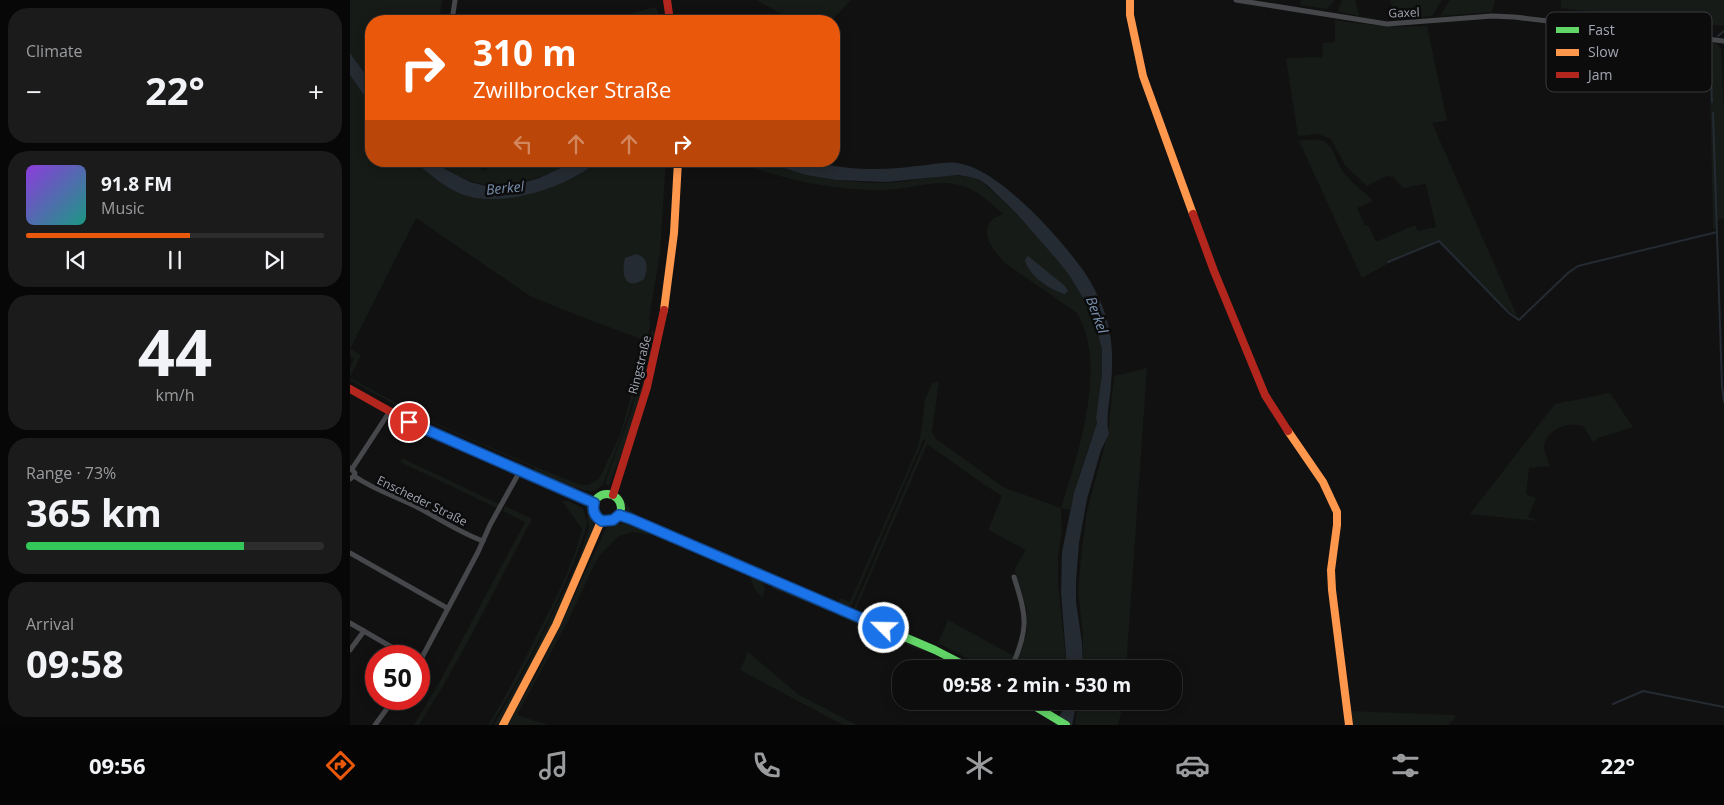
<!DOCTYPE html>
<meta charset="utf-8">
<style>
:root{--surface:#0d0d0e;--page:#1b1b1c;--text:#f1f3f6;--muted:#9a9c9e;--line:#2d2d2e;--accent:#ea580c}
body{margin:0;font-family:"Open Sans",sans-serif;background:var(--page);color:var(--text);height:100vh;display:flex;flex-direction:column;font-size:19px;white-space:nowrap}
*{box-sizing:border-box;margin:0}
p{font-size:16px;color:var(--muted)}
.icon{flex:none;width:28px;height:28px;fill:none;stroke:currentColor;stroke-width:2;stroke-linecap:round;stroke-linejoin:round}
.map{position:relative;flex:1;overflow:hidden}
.drawer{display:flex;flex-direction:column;gap:8px;padding:8px;background:#070708;width:350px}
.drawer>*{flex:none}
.banner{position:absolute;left:15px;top:15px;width:475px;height:152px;border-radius:20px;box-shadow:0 2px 12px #0003,0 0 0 1px var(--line);background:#ea580c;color:#fff;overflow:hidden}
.speed{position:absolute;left:15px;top:645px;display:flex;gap:10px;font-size:25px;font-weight:700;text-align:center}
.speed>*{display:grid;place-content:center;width:65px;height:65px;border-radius:50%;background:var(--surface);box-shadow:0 2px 12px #0003,0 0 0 1px var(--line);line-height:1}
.speed .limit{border:8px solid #d22;background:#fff;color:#111}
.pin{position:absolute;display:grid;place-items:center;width:42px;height:42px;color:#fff;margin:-21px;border:2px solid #fff;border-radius:50%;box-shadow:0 1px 5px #0007}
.me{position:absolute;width:55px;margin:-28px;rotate:293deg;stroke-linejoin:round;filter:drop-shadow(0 0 4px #0008)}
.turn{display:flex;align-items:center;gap:18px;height:105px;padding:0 25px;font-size:22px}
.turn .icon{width:65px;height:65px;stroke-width:2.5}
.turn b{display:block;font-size:35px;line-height:42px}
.lanes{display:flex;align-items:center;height:48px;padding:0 25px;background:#0003;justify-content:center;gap:25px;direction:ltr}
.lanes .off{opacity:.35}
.big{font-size:38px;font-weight:700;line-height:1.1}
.drawer .tile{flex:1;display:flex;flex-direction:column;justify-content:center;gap:8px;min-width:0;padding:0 18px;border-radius:20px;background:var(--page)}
.drawer .dial{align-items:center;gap:0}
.dial b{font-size:65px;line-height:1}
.song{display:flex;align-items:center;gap:15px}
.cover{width:60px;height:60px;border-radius:8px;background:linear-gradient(135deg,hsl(270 70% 55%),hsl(170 70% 35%))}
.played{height:5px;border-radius:2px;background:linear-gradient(90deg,var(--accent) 55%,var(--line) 55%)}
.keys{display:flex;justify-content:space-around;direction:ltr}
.heat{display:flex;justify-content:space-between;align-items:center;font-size:28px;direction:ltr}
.charge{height:8px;border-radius:4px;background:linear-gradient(90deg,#34c759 73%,var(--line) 0)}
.trip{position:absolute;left:542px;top:660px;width:290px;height:50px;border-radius:20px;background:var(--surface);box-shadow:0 2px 12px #0003,0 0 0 1px var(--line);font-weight:700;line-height:50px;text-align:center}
.menu{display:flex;height:80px;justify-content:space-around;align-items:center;background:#050506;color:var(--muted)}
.menu .icon{width:35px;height:35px}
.menu .current{color:var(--accent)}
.menu b{font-size:22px;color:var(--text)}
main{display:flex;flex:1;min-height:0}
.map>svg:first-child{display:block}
.green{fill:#161b17}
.water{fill:#252b32}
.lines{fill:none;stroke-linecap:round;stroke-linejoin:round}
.stream{stroke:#252b32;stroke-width:2}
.street{stroke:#46474a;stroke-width:5}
.fast{stroke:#63d668;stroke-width:8}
.slow{stroke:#ff974d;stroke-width:8}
.jam{stroke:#b3261e;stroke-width:8}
.route-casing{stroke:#114b97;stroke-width:12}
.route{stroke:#1a73e8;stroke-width:9}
.labels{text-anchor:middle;stroke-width:5;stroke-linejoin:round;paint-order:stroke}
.street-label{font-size:12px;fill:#a2a6b3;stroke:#0c0c0d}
.water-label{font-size:14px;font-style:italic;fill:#7990ae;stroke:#0c0c0d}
.key{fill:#0c0c0d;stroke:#393a3f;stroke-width:1}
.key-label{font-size:14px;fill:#a2a6b3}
</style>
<main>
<section class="drawer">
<div class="tile"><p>Climate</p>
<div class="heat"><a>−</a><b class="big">22°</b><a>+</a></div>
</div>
<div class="tile">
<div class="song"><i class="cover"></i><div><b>91.8 FM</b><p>Music</p></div></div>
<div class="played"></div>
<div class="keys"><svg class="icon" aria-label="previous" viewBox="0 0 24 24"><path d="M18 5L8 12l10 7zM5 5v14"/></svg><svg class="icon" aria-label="pause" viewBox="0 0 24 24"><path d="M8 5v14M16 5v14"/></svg><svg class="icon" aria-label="next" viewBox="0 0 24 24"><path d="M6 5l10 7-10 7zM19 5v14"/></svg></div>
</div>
<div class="tile dial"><b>44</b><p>km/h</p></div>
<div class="tile"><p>Range · 73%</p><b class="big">365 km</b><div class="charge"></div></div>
<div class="tile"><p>Arrival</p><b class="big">09:58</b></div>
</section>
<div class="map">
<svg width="1374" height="725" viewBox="0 0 1374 725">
<rect width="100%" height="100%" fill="#111112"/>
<g class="green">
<polygon points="0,0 92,0 89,21 21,21 21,82 0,53"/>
<polygon points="406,0 501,0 481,21 444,21"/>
<polygon points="951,0 985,0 977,9 950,5"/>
<polygon points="992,0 1005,0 1009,16 989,12 988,9"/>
<polygon points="1040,0 1092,0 1082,16 1045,19"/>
<polygon points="1100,0 1145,0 1142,12 1090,16"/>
<polygon points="1211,0 1374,0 1374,26 1211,8"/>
<polygon points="305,7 308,11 310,21 270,21 279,14"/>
<path d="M 985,20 C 1017,25 1044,28 1077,26 L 1097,121 L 1082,123 L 1168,318 L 1150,303 L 1088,240 L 1042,261 L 1012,278 L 949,141 C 956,140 966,138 973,141 C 984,146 985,160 992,170 C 1000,182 1013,190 1023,201 L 1007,208 L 1015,226 L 1018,225 L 1026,242 L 1065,225 L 1068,231 L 1086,227 L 1076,184 L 1053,188 L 1043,177 L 1037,176 L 1017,186 L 995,165 L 981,139 L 968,134 L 948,136 L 936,58 L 972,57 L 973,43 L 985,42 Z"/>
<polygon points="1359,43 1367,44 1371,49 1374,113 1374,219 1367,220 1366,228 1363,229"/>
<path d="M 0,75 L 21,105 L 21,161 L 64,161 L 87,180 L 157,198 L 174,195 L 199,188 L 227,176 L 249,161 L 316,161 L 310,253 L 299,320 L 301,322 L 283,401 L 269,442 L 253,484 C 250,487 247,490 243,491 C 232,493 196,475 184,470 L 185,468 L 62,414 L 0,380 L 0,378 L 78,420 L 188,468 L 231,485 L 239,485 L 249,479 L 270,435 L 296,341 L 229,316 L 180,296 L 66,218 L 0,349 L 11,355 L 0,377 L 0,368 L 4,359 L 0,355 Z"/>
<path d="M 85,161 L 107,161 L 137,171 L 137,161 L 226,161 C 173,186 136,201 85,161 Z"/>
<path d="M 384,161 L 412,161 L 456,175 L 486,180 L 522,183 L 551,182 L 598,175 L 620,177 L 630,180 L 667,214 L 708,261 L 719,275 L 742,313 L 752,349 L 752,374 L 746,418 L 747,423 L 730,474 L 720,510 L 711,508 L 712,531 L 708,557 L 708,582 L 717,669 L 664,669 L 677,632 L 677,611 L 666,579 L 665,568 L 676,550 L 638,530 L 652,496 L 635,485 L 577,444 L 507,606 L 506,609 L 504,608 L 576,439 L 573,440 L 502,605 L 500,607 L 489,602 L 490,598 L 500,602 L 567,449 L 571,433 L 575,399 L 582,384 L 589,381 L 582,432 L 586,439 L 653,487 L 711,508 C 728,454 758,365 727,313 L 655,263 C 645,253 628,233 642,220 C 644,217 650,216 653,214 C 639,202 627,189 609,185 C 586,179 560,189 537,190 C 485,191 433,180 384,161 Z"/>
<polygon points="302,330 306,333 304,344 286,415 259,486 255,483 282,409"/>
<polygon points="797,368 776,669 733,669 733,634 728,592 732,548 737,511 758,433 764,376"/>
<path d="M 1260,393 L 1283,427 L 1248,438 L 1243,442 L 1233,426 C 1219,422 1201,427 1195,442 C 1192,448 1198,459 1200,466 L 1179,468 L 1176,494 L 1186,498 L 1178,517 L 1188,521 L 1120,514 L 1205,404 Z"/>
<polygon points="52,458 149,504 147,508 50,462"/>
<path d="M 270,493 L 281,511 L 286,515 L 350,544 C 341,544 283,518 276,511 C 272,506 270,498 270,493 Z"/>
<path d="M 212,501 L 219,501 L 233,508 L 237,523 L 235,532 C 211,600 179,664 141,725 L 138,725 C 158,693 174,661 191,627 C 207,596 224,563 232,529 Z"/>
<polygon points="155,506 182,519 124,630 93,686 69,725 64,725 89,683 175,522 153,511"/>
<polygon points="236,506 241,511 245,522 241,538 229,570 175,682 150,725 144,725 182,657 228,561 239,528"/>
<polygon points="267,523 283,525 310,535 412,579 415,589 412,598 405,589 399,576 302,535 282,532 269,536 248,557 217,623 167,715 198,725 157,725 190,668 256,528 260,525"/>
<polygon points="423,586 427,586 481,609 480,612 421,588"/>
<polygon points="485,611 574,649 575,652 484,614"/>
<polygon points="598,620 664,656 657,669 638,669 588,643"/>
<polygon points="398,652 449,695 507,725 493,725 390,670"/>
<polygon points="729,701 774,701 768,725 728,725 725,723"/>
<polygon points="1001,711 1103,715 1106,717 1098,725 1003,725"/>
</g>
<g class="water">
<polygon points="0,53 21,82 21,105 0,75"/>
<path d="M 64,161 L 85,161 L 95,169 L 120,182 L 136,186 L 169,184 L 189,178 L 226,161 L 249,161 C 241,166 234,172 226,176 C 196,193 145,207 111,194 C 94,187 78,173 64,161 Z"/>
<path d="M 412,161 C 425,161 438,160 450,161 C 475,164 500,170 526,169 C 539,169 553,168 567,166 C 582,165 597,160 612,164 C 652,172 715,243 737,276 C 745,289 752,303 756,317 C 763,339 763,363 761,385 C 760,401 755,418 759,434 L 751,450 L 737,499 L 729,543 L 726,581 L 726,602 L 732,643 L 733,669 L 717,669 L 711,592 L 712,552 L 724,493 L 747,423 L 746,418 L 752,374 L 752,349 L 742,313 L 719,275 L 708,261 L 667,214 L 637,185 L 630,180 L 620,177 L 608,175 L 536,182 L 486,180 L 456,175 Z"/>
<path d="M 286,254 C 299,258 298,268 294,279 C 275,292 271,274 275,258 Z"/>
<path d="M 678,256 L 715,286 L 718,291 L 715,294 C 700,290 679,276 675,260 Z"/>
<polygon points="717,701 727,701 722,725 705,725"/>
</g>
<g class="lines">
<g class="stream">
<polyline points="1218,15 1223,14 1353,28 1358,29 1360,33"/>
<polyline points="1368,36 1374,31"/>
<polyline points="1360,48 1362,102"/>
<polyline points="1363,113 1372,386 1374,402"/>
<polyline points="1038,262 1089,241 1159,313 1169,320 1218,273 1228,266 1367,232"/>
<polyline points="1263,704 1293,691 1374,707"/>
</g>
<g class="street">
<polyline points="886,0 1037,24 1142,16 1164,17 1374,41"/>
<polyline points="102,21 105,0"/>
<polyline points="2,469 40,411"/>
<path d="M 4,476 C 26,491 48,497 71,509 C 91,520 111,533 133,541"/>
<polyline points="0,479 4,476 5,473 0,468"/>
<polyline points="0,553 97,608"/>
<polyline points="0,623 57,656"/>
<polyline points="0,650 14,631"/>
<polyline points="69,663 128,552 140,525 170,471"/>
<path d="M 661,669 C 679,628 677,618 664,577"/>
<polyline points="25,725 44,699"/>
</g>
<g class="fast">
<circle cx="257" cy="508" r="14"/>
<polyline points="269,515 585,650 622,669"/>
<polyline points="676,701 716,725"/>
</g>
<g class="slow">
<polyline points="780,0 780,15 793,76 843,214"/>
<polyline points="314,310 324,233 328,161"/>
<polyline points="938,431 973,482 987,512 987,525 981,570 982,590 999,725"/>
<polyline points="153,725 206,625 251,521"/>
</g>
<g class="jam">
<polyline points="317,0 320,21"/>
<polyline points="843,214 864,271 915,395 938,431"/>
<polyline points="0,389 59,422 244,503"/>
<polyline points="263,495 297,387 314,310"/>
</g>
</g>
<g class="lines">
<defs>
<path id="route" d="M 59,422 L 244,503 C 242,511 245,517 252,521 L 263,520 L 269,515 L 281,519 L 534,628"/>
</defs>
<use href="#route" class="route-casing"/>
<use href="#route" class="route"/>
</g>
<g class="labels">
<g class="street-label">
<text transform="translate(1054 13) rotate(-2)" y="4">Gaxel</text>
<text transform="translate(290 365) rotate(-76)" y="4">Ringstraße</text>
<text transform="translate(72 501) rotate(26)" y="4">Enscheder Straße</text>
</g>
<g class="water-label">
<text transform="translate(155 188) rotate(-5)" y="5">Berkel</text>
<text transform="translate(747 315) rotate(70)" y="5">Berkel</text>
</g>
</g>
<rect x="1196" y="12" width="166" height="80" rx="8" class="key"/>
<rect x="1206" y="27" width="23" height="6" fill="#63d668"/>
<rect x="1206" y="49" width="23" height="7" fill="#ff974d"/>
<rect x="1206" y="72" width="23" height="6" fill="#b3261e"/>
<g class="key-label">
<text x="1238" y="35">Fast</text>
<text x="1238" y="57">Slow</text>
<text x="1238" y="80">Jam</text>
</g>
</svg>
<div class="speed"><div class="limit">50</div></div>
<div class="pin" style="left:59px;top:422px;background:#d93025"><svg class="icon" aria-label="arrive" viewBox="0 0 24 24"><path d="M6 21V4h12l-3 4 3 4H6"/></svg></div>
<svg class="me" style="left:534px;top:628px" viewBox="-20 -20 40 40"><circle r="17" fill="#1a73e8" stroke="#fff" stroke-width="3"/><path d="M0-11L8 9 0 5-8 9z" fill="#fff"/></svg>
<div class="trip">09:58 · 2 min · 530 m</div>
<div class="banner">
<div class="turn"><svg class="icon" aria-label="right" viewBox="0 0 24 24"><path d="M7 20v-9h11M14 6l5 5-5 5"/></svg><div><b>310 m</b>Zwillbrocker Straße</div></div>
<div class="lanes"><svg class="icon off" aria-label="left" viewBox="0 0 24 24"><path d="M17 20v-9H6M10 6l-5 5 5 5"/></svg><svg class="icon off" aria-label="ahead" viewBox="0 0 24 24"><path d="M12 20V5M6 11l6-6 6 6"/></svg><svg class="icon off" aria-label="ahead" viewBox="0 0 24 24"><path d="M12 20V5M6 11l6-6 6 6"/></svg><svg class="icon" aria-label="right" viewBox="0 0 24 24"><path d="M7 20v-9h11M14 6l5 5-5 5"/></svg></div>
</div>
</div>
</main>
<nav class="menu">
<b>09:56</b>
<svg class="icon current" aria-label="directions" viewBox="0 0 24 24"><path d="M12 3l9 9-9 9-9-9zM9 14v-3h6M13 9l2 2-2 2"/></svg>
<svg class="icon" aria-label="music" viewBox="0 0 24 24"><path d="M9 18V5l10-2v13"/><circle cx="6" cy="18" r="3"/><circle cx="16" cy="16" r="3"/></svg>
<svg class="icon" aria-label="phone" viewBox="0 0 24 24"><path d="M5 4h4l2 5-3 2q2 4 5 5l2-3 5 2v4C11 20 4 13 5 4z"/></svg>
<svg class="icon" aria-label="climate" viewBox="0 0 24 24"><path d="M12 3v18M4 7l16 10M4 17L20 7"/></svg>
<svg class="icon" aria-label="car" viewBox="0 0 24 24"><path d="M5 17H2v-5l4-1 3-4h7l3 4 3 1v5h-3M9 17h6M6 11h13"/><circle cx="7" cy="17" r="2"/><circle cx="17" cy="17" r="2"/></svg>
<svg class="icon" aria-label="filters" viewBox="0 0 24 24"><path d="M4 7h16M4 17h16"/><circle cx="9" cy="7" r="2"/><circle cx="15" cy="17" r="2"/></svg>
<b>22°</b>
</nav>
